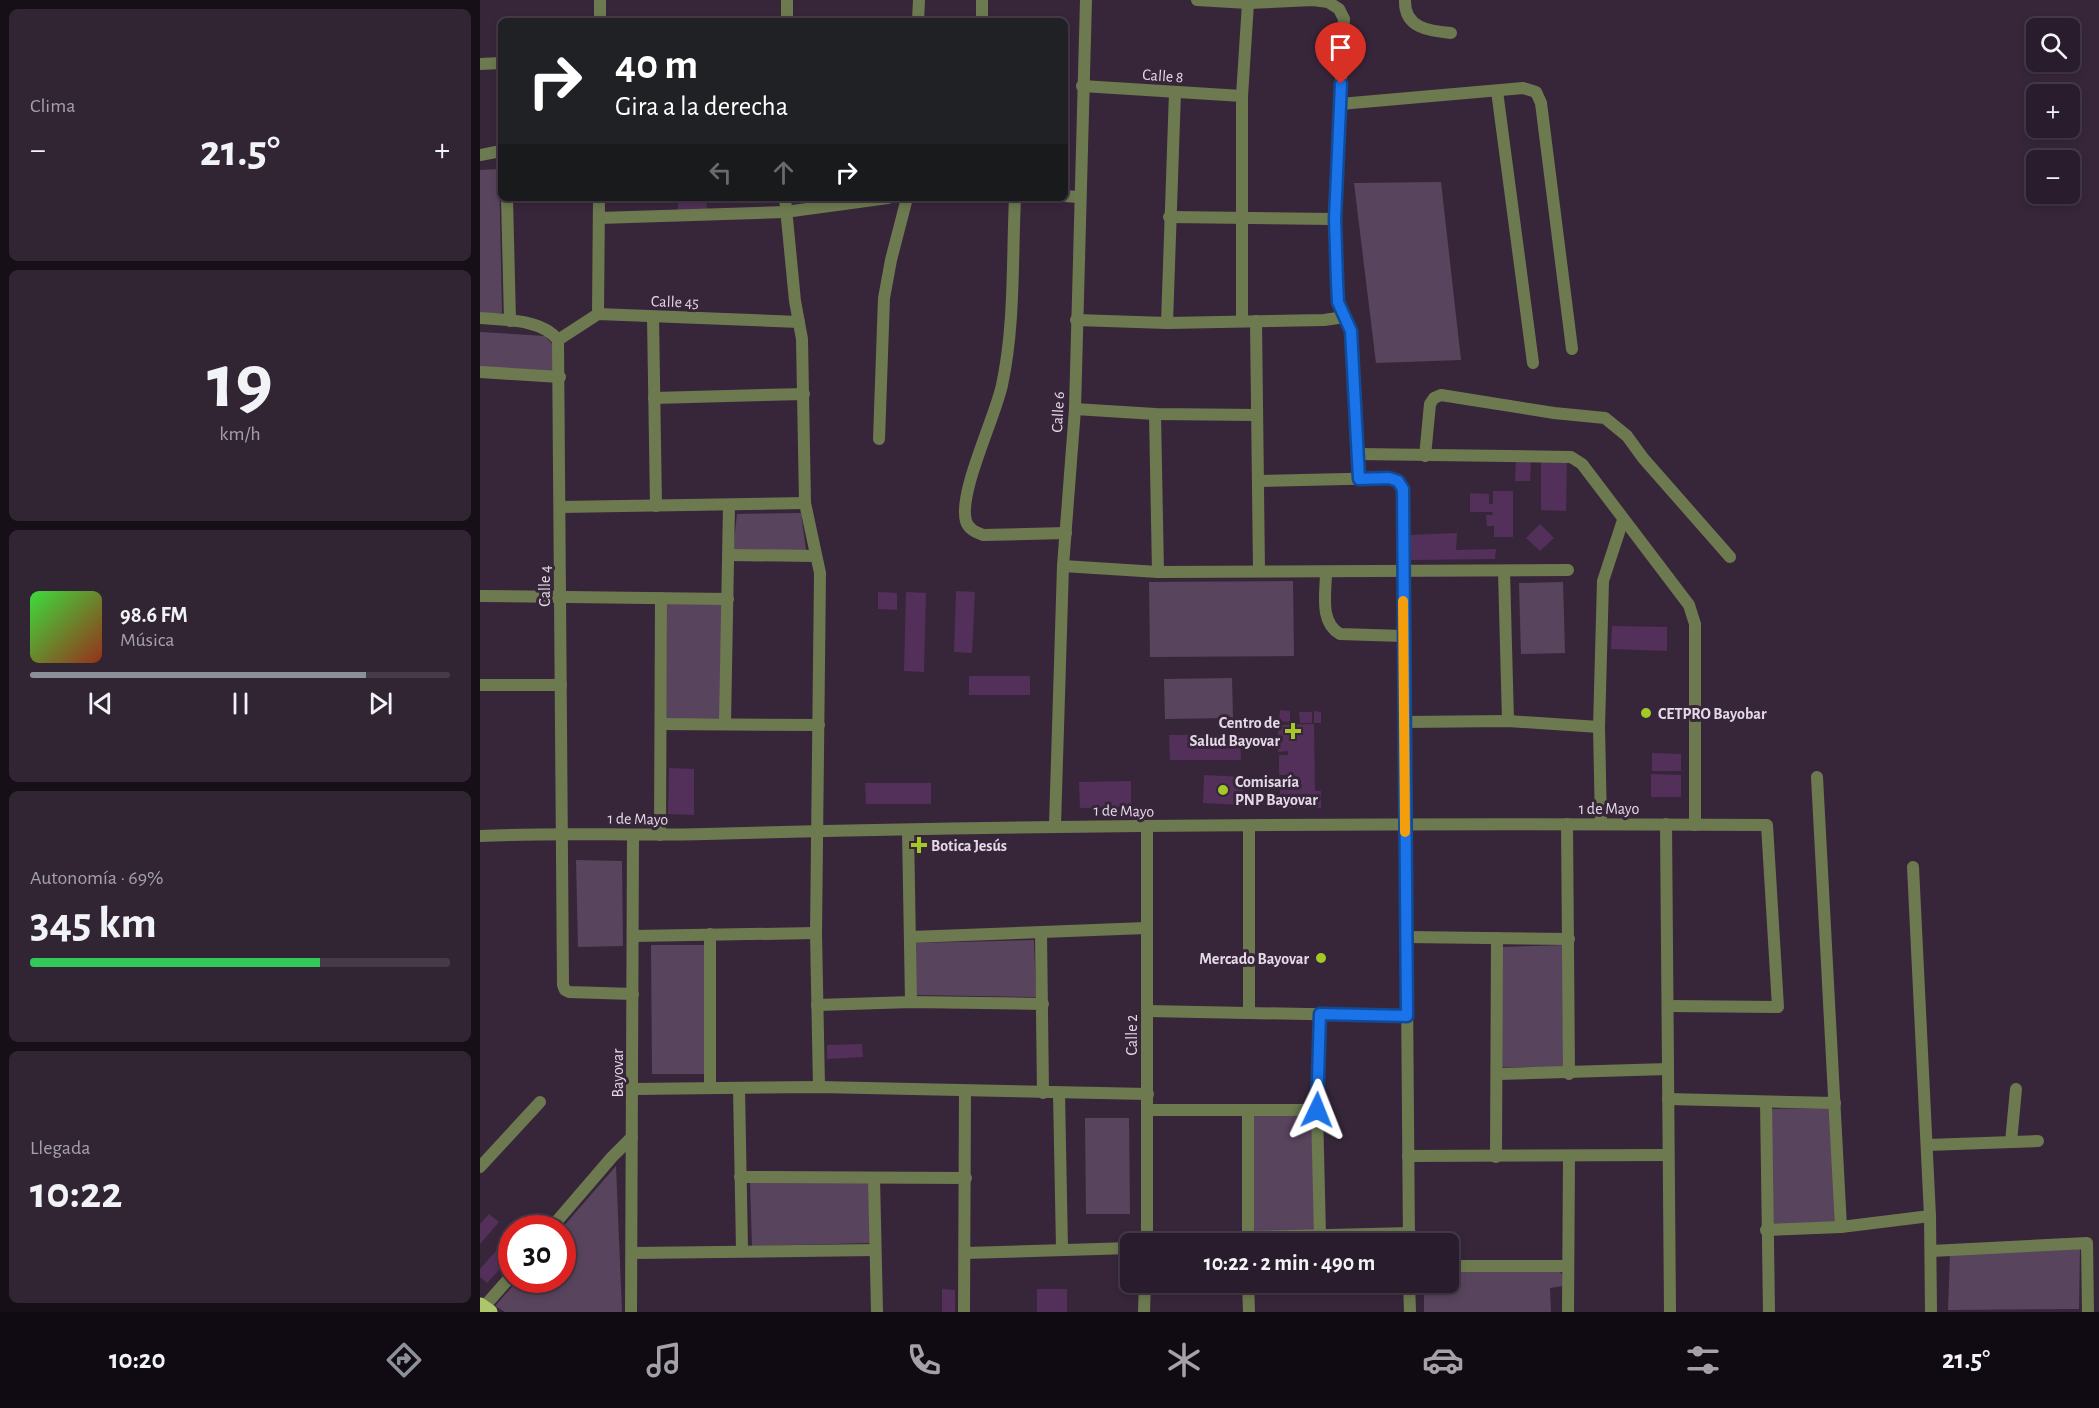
<!DOCTYPE html>
<html lang="es">
<meta charset="utf-8">
<style>
:root{--surface:#291c2c;--page:#312534;--text:#f1f3f6;--muted:#a5a1a9;--line:#453a48;--accent:#8c9099}
body{margin:0;font-family:"Alegreya Sans",sans-serif;background:var(--page);color:var(--text);height:100vh;display:flex;flex-direction:column;font-size:22px;white-space:nowrap}
*{box-sizing:border-box;margin:0}
p{font-size:20px;color:var(--muted)}
.icon{flex:none;width:33px;height:33px;fill:none;stroke:currentColor;stroke-width:2;stroke-linecap:round;stroke-linejoin:round}
.map{position:relative;flex:1;overflow:hidden}
.sheet{display:flex;flex-direction:column;gap:9px;padding:9px;background:#170f18;width:480px}
.sheet>*{flex:none}
.hud{position:absolute;left:18px;top:18px;width:570px;height:183px;border-radius:9px;box-shadow:0 3px 9px #0003,0 0 0 2px var(--line);background:#202124;color:#fff;overflow:hidden}
.fabs{position:absolute;left:1546px;top:18px;display:grid;gap:12px}
.fabs a{display:grid;place-items:center;width:54px;height:54px;border-radius:9px;background:var(--surface);box-shadow:0 3px 9px #0003,0 0 0 2px var(--line);font-size:30px}
.speed{position:absolute;left:18px;top:1215px;display:flex;gap:12px;font-size:30px;font-weight:700;text-align:center}
.speed>*{display:grid;place-content:center;width:78px;height:78px;border-radius:50%;background:var(--surface);box-shadow:0 3px 9px #0003,0 0 0 2px var(--line);line-height:1}
.speed .limit{border:9px solid #d22;background:#fff;color:#111}
.pin{position:absolute;display:grid;place-items:center;width:51px;height:51px;color:#fff;margin:-62px -26px;border-radius:50% 50% 50% 0;rotate:-45deg;box-shadow:0 0 6px #0007}
.pin .icon{rotate:45deg}
.me{position:absolute;width:66px;margin:-33px;rotate:2deg;stroke-linejoin:round;filter:drop-shadow(0 0 4px #0008)}
.turn{display:flex;align-items:center;gap:21px;height:126px;padding:0 18px;font-size:27px}
.turn .icon{width:78px;height:78px;stroke-width:2.5}
.turn b{display:block;font-size:42px;line-height:51px}
.lanes{display:flex;align-items:center;height:57px;padding:0 18px;background:#0003;justify-content:center;gap:30px;direction:ltr}
.lanes .off{opacity:.35}
.big{font-size:45px;font-weight:700;line-height:1.1}
.sheet .widget{flex:1;display:flex;flex-direction:column;justify-content:center;gap:9px;min-width:0;padding:0 21px;border-radius:9px;background:var(--page)}
.sheet .dial{align-items:center;gap:0}
.dial b{font-size:78px;line-height:1}
.song{display:flex;align-items:center;gap:18px}
.cover{width:72px;height:72px;border-radius:9px;background:linear-gradient(135deg,hsl(120 70% 55%),hsl(10 70% 35%))}
.played{height:6px;border-radius:3px;background:linear-gradient(90deg,var(--accent) 80%,var(--line) 80%)}
.keys{display:flex;justify-content:space-around;direction:ltr}
.heat{display:flex;justify-content:space-between;align-items:center;font-size:33px;direction:ltr}
.charge{height:9px;border-radius:4px;background:linear-gradient(90deg,#34c759 69%,var(--line) 0)}
.trip{position:absolute;left:640px;top:1233px;width:339px;height:60px;border-radius:9px;background:var(--surface);box-shadow:0 3px 9px #0003,0 0 0 2px var(--line);font-weight:700;line-height:60px;text-align:center}
.tab-bar{display:flex;height:96px;justify-content:space-around;align-items:center;background:#100b12;color:var(--muted)}
.tab-bar .icon{width:42px;height:42px}
.tab-bar .active{color:var(--accent)}
.tab-bar b{font-size:27px;color:var(--text)}
main{display:flex;flex:1;min-height:0}
.map>svg:first-child{display:block}
.green{fill:#59445d}
.building{fill:#533059}
.lines{fill:none;stroke-linecap:round;stroke-linejoin:round}
.street{stroke:#6d7a50;stroke-width:12}
.primary{stroke:#acc66c;stroke-width:15}
.route-casing{stroke:#114b97;stroke-width:15}
.route{stroke:#1a73e8;stroke-width:10}
.slow{stroke:#f59e0b;stroke-width:10}
.poi-dot{fill:#a4c825;stroke:#37263a;stroke-width:2}
.labels{text-anchor:middle;stroke-width:6;stroke-linejoin:round;paint-order:stroke}
.street-label{font-size:16px;fill:#e4d9e6;stroke:#37263a}
.poi-label{font-size:16px;font-weight:bold;fill:#e4d9e6;stroke:#37263a;text-anchor:start}
</style>
<main>
<section class="sheet">
<div class="widget"><p>Clima</p>
<div class="heat"><a>−</a><b class="big">21.5°</b><a>+</a></div>
</div>
<div class="widget dial"><b>19</b><p>km/h</p></div>
<div class="widget">
<div class="song"><i class="cover"></i><div><b>98.6 FM</b><p>Música</p></div></div>
<div class="played"></div>
<div class="keys"><svg class="icon" aria-label="previous" viewBox="0 0 24 24"><path d="M18 5L8 12l10 7zM5 5v14"/></svg><svg class="icon" aria-label="pause" viewBox="0 0 24 24"><path d="M8 5v14M16 5v14"/></svg><svg class="icon" aria-label="next" viewBox="0 0 24 24"><path d="M6 5l10 7-10 7zM19 5v14"/></svg></div>
</div>
<div class="widget"><p>Autonomía · 69%</p><b class="big">345 km</b><div class="charge"></div></div>
<div class="widget"><p>Llegada</p><b class="big">10:22</b></div>
</section>
<div class="map">
<svg width="1619" height="1312" viewBox="0 0 1619 1312">
<rect width="100%" height="100%" fill="#37263a"/>
<g class="green">
<polygon points="19,169 22,313 0,315 0,170"/>
<polygon points="961,182 981,360 896,363 874,183"/>
<polygon points="0,332 65,336 74,346 74,373 0,369"/>
<polygon points="321,513 326,550 253,551 257,514"/>
<polygon points="813,581 814,656 670,657 669,582"/>
<polygon points="1083,582 1085,653 1041,654 1039,583"/>
<polygon points="187,602 243,602 242,718 186,719"/>
<polygon points="752,678 753,718 685,719 684,679"/>
<polygon points="96,860 142,861 143,946 98,947"/>
<polygon points="554,940 556,997 436,995 435,943"/>
<polygon points="171,945 225,945 225,1074 172,1074"/>
<polygon points="1086,945 1086,1067 1022,1067 1021,947"/>
<polygon points="1352,1108 1357,1224 1292,1228 1290,1109"/>
<polygon points="832,1115 835,1234 772,1236 773,1116"/>
<polygon points="605,1118 649,1118 650,1214 606,1214"/>
<polygon points="136,1166 142,1312 25,1312 15,1306 38,1280 82,1280 82,1228"/>
<polygon points="391,1181 392,1243 272,1246 270,1183"/>
<polygon points="1600,1248 1599,1309 1468,1310 1470,1254"/>
<polygon points="969,1270 1079,1271 1082,1274 1083,1286 1070,1288 1071,1312 944,1312 944,1293 935,1291 933,1283 969,1282"/>
</g>
<g class="building">
<polygon points="198,198 226,198 227,209 198,211"/>
<polygon points="1036,459 1051,459 1050,481 1035,481"/>
<polygon points="1061,459 1087,459 1086,511 1061,510"/>
<polygon points="1013,491 1033,491 1033,537 1014,537 1014,526 1007,526 1006,515 1013,515 1012,512 990,512 990,493 1009,494 1009,504 1013,504"/>
<polygon points="1060,524 1074,538 1060,551 1046,538"/>
<polygon points="977,533 976,550 1016,549 1015,559 930,560 929,535"/>
<polygon points="476,591 495,592 492,653 474,652"/>
<polygon points="398,592 417,593 417,610 398,609"/>
<polygon points="426,592 446,593 444,672 424,671"/>
<polygon points="1132,626 1187,627 1187,651 1131,649"/>
<rect x="489" y="676" width="61" height="19"/>
<polygon points="800,710 810,711 810,722 799,721"/>
<polygon points="834,711 841,712 841,723 834,723"/>
<polygon points="819,712 832,712 832,723 820,723"/>
<polygon points="834,724 835,791 841,791 841,808 809,808 809,804 800,804 800,789 806,787 800,787 799,781 807,781 806,775 799,775 799,755 808,755 808,751 798,752 798,725"/>
<polygon points="689,735 760,735 761,760 690,760"/>
<polygon points="1172,753 1201,754 1201,771 1172,771"/>
<polygon points="189,768 214,769 214,815 188,814"/>
<polygon points="1171,774 1201,775 1201,797 1171,797"/>
<polygon points="724,775 763,777 762,805 723,803"/>
<polygon points="651,781 651,807 600,808 599,782"/>
<polygon points="385,783 451,783 451,804 386,804"/>
<polygon points="382,1044 383,1057 347,1059 347,1045"/>
<polygon points="9,1214 19,1222 0,1244 0,1224"/>
<polygon points="32,1233 32,1256 7,1283 0,1277 0,1269"/>
<polygon points="462,1289 475,1290 475,1312 462,1312"/>
<rect x="557" y="1289" width="30" height="23"/>
</g>
<g class="lines">
<g class="street">
<polyline points="120,0 120,21"/>
<polyline points="717,0 768,3 833,0 848,2 859,9 864,19 854,219 858,302 871,331 879,479"/>
<path d="M 925,0 C 924,28 949,31 971,33"/>
<polyline points="307,21 307,0"/>
<polyline points="438,21 439,0"/>
<polyline points="502,21 502,0"/>
<polyline points="0,64 21,63"/>
<polyline points="602,86 762,96"/>
<polyline points="1017,91 1053,363"/>
<polyline points="860,104 1043,88 1056,92 1061,103 1092,349"/>
<polyline points="0,155 21,151"/>
<polyline points="585,196 598,197"/>
<polyline points="27,198 30,321"/>
<polyline points="305,198 315,301 322,339 325,503 340,573 336,933 339,1087"/>
<path d="M 535,198 C 532,259 535,325 522,385 C 515,418 478,493 486,521 C 488,529 496,532 503,535 L 586,533"/>
<polyline points="689,217 854,219"/>
<polyline points="119,218 305,212 408,198"/>
<polyline points="118,314 119,198"/>
<polyline points="173,317 176,506"/>
<path d="M 0,318 C 24,320 62,319 78,340"/>
<polyline points="596,320 687,323 844,320 865,317"/>
<polyline points="762,321 762,96 768,3"/>
<polyline points="776,321 779,571"/>
<polyline points="687,323 695,92"/>
<polyline points="78,340 83,985 85,990 89,992 153,994"/>
<polyline points="78,340 118,314 319,322"/>
<polyline points="0,372 80,377"/>
<polyline points="174,398 324,394"/>
<polyline points="595,409 675,414 777,415"/>
<polyline points="675,414 678,572"/>
<polyline points="399,439 404,298 411,260 427,198"/>
<polyline points="878,454 1091,457 1102,464 1209,605 1215,624 1215,825"/>
<polyline points="945,456 950,404 954,398 961,395 1074,413 1125,418 1147,436 1163,458 1250,557"/>
<polyline points="778,481 909,478 918,481 923,489 929,1244"/>
<polyline points="80,507 325,503"/>
<polyline points="250,555 336,556"/>
<polyline points="583,566 678,572 1088,570"/>
<polyline points="1024,571 1028,721"/>
<path d="M 846,572 C 846,593 839,622 860,634 L 923,636"/>
<polyline points="0,596 248,599"/>
<polyline points="0,685 81,685"/>
<polyline points="924,722 1028,721 1119,727 1121,824"/>
<polyline points="181,724 339,725"/>
<polyline points="245,724 249,505"/>
<polyline points="1119,727 1123,581 1143,520"/>
<polyline points="1337,777 1361,1227"/>
<polyline points="1087,824 1089,1074"/>
<polyline points="1186,824 1190,1312"/>
<polyline points="575,825 583,566 595,409 606,0"/>
<polyline points="428,830 431,1002"/>
<polyline points="180,835 181,598"/>
<path d="M 0,836 C 76,832 151,836 226,834 C 580,824 933,823 1287,825 L 1298,1007 L 1189,1006"/>
<polyline points="1433,867 1450,1216 1451,1312"/>
<polyline points="561,933 563,1093"/>
<polyline points="153,936 336,933"/>
<polyline points="430,937 666,928"/>
<polyline points="927,937 1089,939"/>
<polyline points="337,1005 431,1002 563,1004"/>
<polyline points="668,1011 927,1016"/>
<polyline points="769,1013 769,827"/>
<polyline points="1017,1074 1188,1069"/>
<polyline points="230,1088 230,934"/>
<polyline points="259,1088 262,1250"/>
<polyline points="154,1089 339,1087 668,1094"/>
<polyline points="579,1093 582,1249"/>
<polyline points="1188,1099 1355,1103"/>
<polyline points="1286,1102 1289,1312"/>
<polyline points="669,1110 837,1110"/>
<polyline points="768,1110 768,1244"/>
<polyline points="1531,1142 1536,1089"/>
<polyline points="1447,1145 1558,1141"/>
<polyline points="928,1156 1188,1155"/>
<polyline points="1016,1157 1017,938"/>
<polyline points="0,1167 60,1102"/>
<polyline points="260,1177 486,1178"/>
<polyline points="394,1178 397,1312"/>
<polyline points="71,1228 132,1157 152,1137"/>
<polyline points="1286,1230 1361,1227 1450,1216"/>
<polyline points="840,1236 837,1110 840,1014"/>
<polyline points="768,1237 930,1233"/>
<polyline points="667,1244 667,827"/>
<polyline points="1451,1251 1607,1243 1608,1312"/>
<polyline points="153,1253 395,1250"/>
<polyline points="485,1253 651,1248"/>
<polyline points="969,1266 1088,1266"/>
<polyline points="768,1282 769,1312"/>
<polyline points="929,1282 930,1312"/>
<polyline points="3,1308 32,1275"/>
<polyline points="151,1312 153,835"/>
<polyline points="484,1312 485,1092"/>
<polyline points="664,1312 665,1282"/>
<polyline points="1088,1312 1089,1157"/>
</g>
<polyline class="primary" points="0,1305 10,1312"/>
</g>
<g class="lines">
<defs>
<polyline id="route" points="837,1110 840,1014 927,1016 923,489 918,481 909,478 879,479 871,331 858,302 857,281 855,219 861,84"/>
</defs>
<use href="#route" class="route-casing"/>
<use href="#route" class="route"/>
<polyline class="slow" points="923,601 925,832"/>
</g>
<g class="poi-dot">
<circle cx="1166" cy="713" r="6"/>
<path d="M810 722h6v6h6v6h-6v6h-6v-6h-6v-6h6z"/>
<circle cx="743" cy="790" r="6"/>
<path d="M436 836h6v6h6v6h-6v6h-6v-6h-6v-6h6z"/>
<circle cx="841" cy="958" r="6"/>
</g>
<g class="labels">
<g class="street-label">
<text transform="translate(683 75) rotate(4)" y="6">Calle 8</text>
<text transform="translate(195 301) rotate(2)" y="6">Calle 45</text>
<text transform="translate(577 412) rotate(-87)" y="6">Calle 6</text>
<text transform="translate(64 586) rotate(-90)" y="6">Calle 4</text>
<text x="1129" y="814">1 de Mayo</text>
<text transform="translate(644 810) rotate(1)" y="6">1 de Mayo</text>
<text transform="translate(158 818) rotate(1)" y="6">1 de Mayo</text>
<text transform="translate(651 1035) rotate(-90)" y="6">Calle 2</text>
<text transform="translate(137 1073) rotate(-90)" y="6">Bayovar</text>
</g>
<g class="poi-label">
<text x="1178" y="719">CETPRO Bayobar</text>
<text x="800" y="728" text-anchor="end">Centro de<tspan x="800" dy="18">Salud Bayovar</tspan></text>
<text x="755" y="787">Comisaría<tspan x="755" dy="18">PNP Bayovar</tspan></text>
<text x="451" y="851">Botica Jesús</text>
<text x="829" y="964" text-anchor="end">Mercado Bayovar</text>
</g>
</g>
</svg>
<div class="fabs">
<a><svg class="icon" aria-label="search" viewBox="0 0 24 24"><circle cx="10" cy="10" r="6"/><path d="M15 15l6 6"/></svg></a>
<a>+</a>
<a>−</a>
</div>
<div class="speed"><div class="limit">30</div></div>
<div class="pin" style="left:861px;top:84px;background:#d93025"><svg class="icon" aria-label="arrive" viewBox="0 0 24 24"><path d="M6 21V4h12l-3 4 3 4H6"/></svg></div>
<svg class="me" style="left:837px;top:1110px" viewBox="-20 -20 40 40"><path d="M0-17L14 15 0 8-14 15z" fill="#1a73e8" stroke="#fff" stroke-width="4"/></svg>
<div class="trip">10:22 · 2 min · 490 m</div>
<div class="hud">
<div class="turn"><svg class="icon" aria-label="right" viewBox="0 0 24 24"><path d="M7 20v-9h11M14 6l5 5-5 5"/></svg><div><b>40 m</b>Gira a la derecha</div></div>
<div class="lanes"><svg class="icon off" aria-label="left" viewBox="0 0 24 24"><path d="M17 20v-9H6M10 6l-5 5 5 5"/></svg><svg class="icon off" aria-label="ahead" viewBox="0 0 24 24"><path d="M12 20V5M6 11l6-6 6 6"/></svg><svg class="icon" aria-label="right" viewBox="0 0 24 24"><path d="M7 20v-9h11M14 6l5 5-5 5"/></svg></div>
</div>
</div>
</main>
<nav class="tab-bar">
<b>10:20</b>
<svg class="icon active" aria-label="directions" viewBox="0 0 24 24"><path d="M12 3l9 9-9 9-9-9zM9 14v-3h6M13 9l2 2-2 2"/></svg>
<svg class="icon" aria-label="music" viewBox="0 0 24 24"><path d="M9 18V5l10-2v13"/><circle cx="6" cy="18" r="3"/><circle cx="16" cy="16" r="3"/></svg>
<svg class="icon" aria-label="phone" viewBox="0 0 24 24"><path d="M5 4h4l2 5-3 2q2 4 5 5l2-3 5 2v4C11 20 4 13 5 4z"/></svg>
<svg class="icon" aria-label="climate" viewBox="0 0 24 24"><path d="M12 3v18M4 7l16 10M4 17L20 7"/></svg>
<svg class="icon" aria-label="car" viewBox="0 0 24 24"><path d="M5 17H2v-5l4-1 3-4h7l3 4 3 1v5h-3M9 17h6M6 11h13"/><circle cx="7" cy="17" r="2"/><circle cx="17" cy="17" r="2"/></svg>
<svg class="icon" aria-label="filters" viewBox="0 0 24 24"><path d="M4 7h16M4 17h16"/><circle cx="9" cy="7" r="2"/><circle cx="15" cy="17" r="2"/></svg>
<b>21.5°</b>
</nav>
